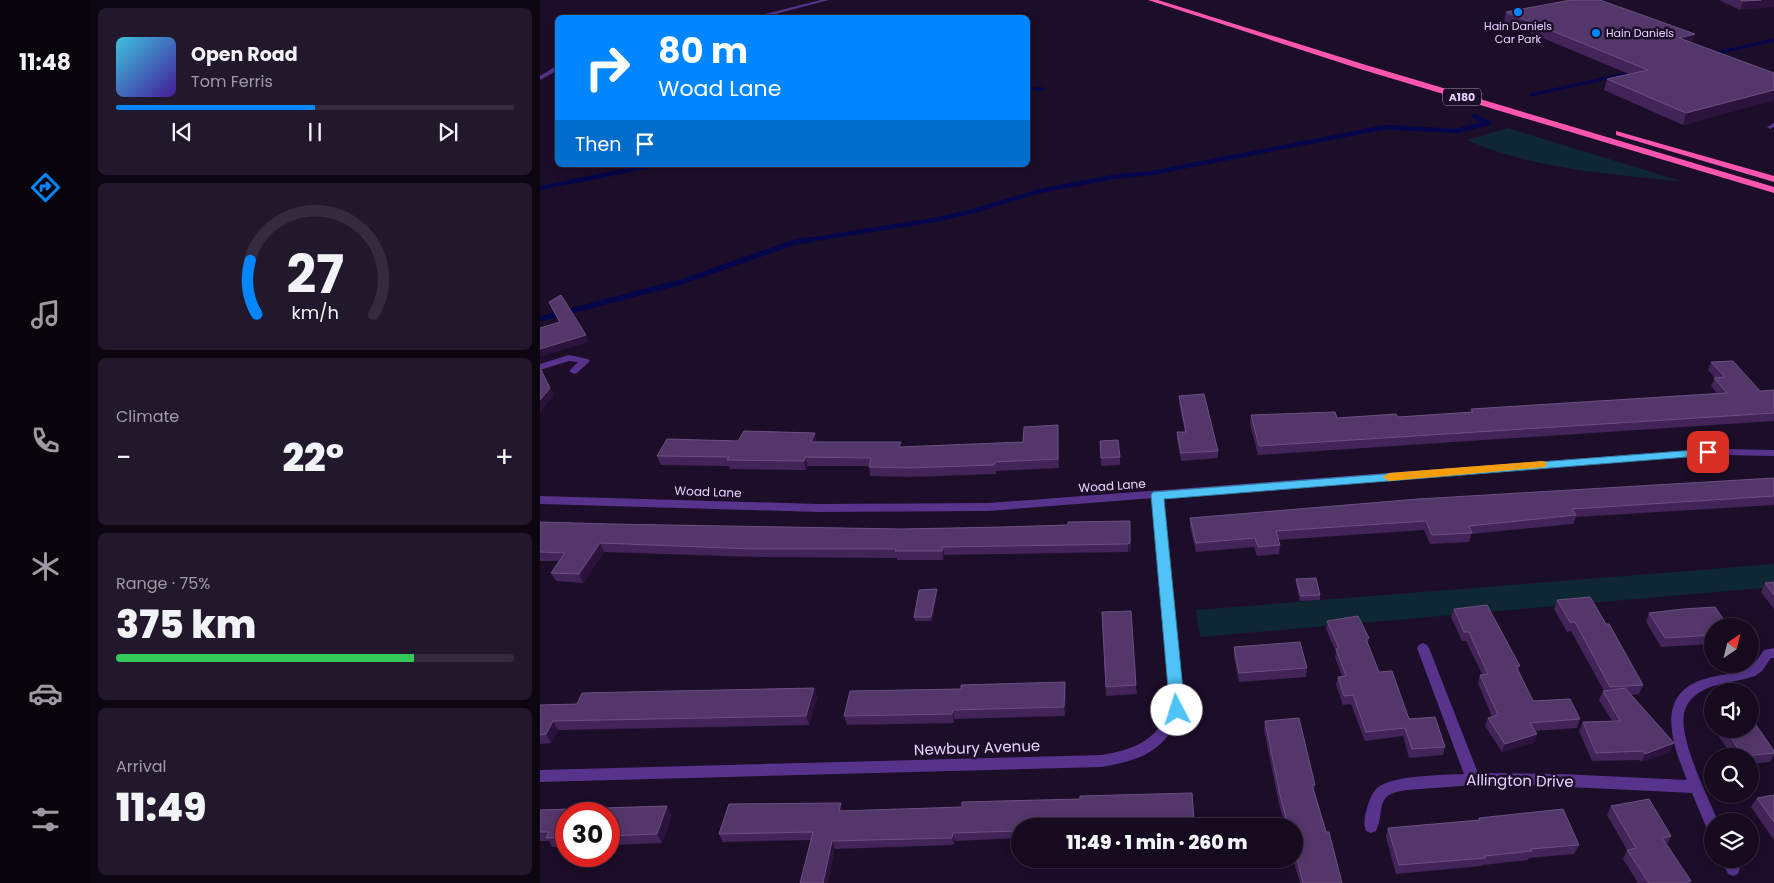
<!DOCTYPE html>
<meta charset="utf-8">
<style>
:root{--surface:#150a1e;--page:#22182b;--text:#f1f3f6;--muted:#9d9aa4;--line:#342b3c;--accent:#0087ff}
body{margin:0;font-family:Poppins,sans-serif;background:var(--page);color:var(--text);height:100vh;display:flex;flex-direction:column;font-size:19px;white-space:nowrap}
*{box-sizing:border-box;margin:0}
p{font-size:16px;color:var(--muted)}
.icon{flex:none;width:28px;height:28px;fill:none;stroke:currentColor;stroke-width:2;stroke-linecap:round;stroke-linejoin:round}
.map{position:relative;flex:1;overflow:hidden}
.side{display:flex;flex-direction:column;gap:8px;padding:8px;background:#0c0610;width:450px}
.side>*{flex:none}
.banner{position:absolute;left:15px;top:15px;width:475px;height:152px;border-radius:8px;box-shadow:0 2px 12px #0003,0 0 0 1px var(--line);background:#0087ff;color:#fff;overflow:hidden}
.needle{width:32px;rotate:35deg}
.buttons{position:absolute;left:1164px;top:618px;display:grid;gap:10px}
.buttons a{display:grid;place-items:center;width:55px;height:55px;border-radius:50%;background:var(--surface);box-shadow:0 2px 12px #0003,0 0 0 1px var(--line);font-size:25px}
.speed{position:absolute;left:15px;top:802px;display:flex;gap:10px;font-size:25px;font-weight:700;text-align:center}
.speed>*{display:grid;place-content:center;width:65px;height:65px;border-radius:50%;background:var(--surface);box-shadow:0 2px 12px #0003,0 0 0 1px var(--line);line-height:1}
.speed .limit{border:8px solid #d22;background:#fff;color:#111}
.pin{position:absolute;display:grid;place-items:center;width:42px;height:42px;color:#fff;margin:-21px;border-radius:10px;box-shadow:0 2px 8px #0006}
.me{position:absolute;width:55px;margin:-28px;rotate:355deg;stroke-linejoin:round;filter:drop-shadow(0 0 4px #0008)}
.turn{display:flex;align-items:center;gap:18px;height:105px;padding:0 20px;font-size:22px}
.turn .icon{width:65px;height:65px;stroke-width:2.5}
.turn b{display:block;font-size:35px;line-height:42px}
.then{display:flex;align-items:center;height:48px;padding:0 20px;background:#0003;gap:10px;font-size:19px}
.big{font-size:38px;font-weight:800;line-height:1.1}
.side .card{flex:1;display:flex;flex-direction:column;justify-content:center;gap:8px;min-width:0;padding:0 18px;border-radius:8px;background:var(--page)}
.side .dial{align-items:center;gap:0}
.dial svg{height:130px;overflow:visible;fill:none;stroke:var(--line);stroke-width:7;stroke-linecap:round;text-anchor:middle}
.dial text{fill:var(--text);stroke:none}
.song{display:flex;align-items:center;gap:15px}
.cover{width:60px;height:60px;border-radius:8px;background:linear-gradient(135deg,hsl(190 70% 55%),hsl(260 70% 35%))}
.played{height:5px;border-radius:2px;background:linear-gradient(90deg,var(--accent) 50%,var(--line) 50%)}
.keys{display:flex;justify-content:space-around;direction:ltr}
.heat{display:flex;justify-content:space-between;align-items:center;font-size:28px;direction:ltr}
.charge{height:8px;border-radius:4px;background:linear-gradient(90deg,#34c759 75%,var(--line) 0)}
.trip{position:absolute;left:471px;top:818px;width:292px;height:50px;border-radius:25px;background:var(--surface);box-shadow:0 2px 12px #0003,0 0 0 1px var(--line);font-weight:800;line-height:50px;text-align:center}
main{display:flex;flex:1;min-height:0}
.tab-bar{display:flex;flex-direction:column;width:90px;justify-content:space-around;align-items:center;background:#08040c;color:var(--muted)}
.tab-bar .icon{width:35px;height:35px}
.tab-bar .current{color:var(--accent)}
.tab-bar b{font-size:22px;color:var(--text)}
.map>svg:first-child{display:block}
.green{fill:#0f2733}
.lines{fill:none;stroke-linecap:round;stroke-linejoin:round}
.stream-far2{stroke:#050549;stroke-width:3}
.stream-far1{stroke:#050549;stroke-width:4.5}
.stream{stroke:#050549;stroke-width:5.5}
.minor{fill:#57338b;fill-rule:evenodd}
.tertiary{fill:#57338b;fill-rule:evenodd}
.trunk{fill:#fe55b0;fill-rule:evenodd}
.wall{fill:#422458}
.shaded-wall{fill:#2b133d}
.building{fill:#54376a;stroke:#6b5081}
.route{fill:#4fc3f7;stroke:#337fa1}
.slow{fill:#f59e0b}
.poi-dot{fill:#0087ff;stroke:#1c0d28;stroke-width:2}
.labels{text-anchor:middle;stroke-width:5;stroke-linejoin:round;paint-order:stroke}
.far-poi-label{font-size:11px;fill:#e9d4ff;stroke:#1c0d28}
.shield{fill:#1c0d28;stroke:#ac98be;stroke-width:1}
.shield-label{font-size:11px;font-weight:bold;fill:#e9d4ff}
.street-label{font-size:12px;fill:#e9d4ff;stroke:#1c0d28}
.near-street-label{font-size:15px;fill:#e9d4ff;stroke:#1c0d28}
</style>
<main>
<nav class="tab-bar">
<b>11:48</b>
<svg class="icon current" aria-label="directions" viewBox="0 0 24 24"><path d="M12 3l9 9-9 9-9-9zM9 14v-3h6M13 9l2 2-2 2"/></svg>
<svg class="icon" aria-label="music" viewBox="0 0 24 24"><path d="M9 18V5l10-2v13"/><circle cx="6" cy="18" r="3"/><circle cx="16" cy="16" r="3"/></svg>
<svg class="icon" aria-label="phone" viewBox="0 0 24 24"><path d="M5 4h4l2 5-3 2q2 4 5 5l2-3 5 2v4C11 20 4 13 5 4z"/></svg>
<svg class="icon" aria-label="climate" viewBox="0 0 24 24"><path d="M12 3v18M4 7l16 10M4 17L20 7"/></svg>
<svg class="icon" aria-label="car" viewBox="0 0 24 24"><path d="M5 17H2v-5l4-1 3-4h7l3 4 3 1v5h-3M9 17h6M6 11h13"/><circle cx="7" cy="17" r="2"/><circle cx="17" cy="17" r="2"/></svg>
<svg class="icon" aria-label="filters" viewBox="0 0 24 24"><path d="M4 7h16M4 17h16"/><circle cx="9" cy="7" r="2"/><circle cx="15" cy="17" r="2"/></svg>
</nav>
<section class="side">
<div class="card">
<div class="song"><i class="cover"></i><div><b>Open Road</b><p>Tom Ferris</p></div></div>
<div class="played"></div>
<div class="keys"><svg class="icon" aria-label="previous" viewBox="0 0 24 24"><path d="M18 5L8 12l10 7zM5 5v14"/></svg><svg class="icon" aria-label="pause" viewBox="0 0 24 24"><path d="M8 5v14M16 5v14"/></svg><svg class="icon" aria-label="next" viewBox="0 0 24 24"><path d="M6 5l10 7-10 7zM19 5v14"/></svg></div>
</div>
<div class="card dial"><svg viewBox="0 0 100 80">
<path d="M14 69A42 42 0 1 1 86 69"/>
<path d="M14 69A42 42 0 0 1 10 36" stroke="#0087ff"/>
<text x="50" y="56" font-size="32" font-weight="700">27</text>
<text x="50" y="72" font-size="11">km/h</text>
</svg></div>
<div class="card"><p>Climate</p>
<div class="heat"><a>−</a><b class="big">22°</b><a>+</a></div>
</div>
<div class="card"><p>Range · 75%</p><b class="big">375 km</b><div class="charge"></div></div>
<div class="card"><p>Arrival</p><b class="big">11:49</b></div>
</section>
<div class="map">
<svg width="1234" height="883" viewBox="0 0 1234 883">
<rect width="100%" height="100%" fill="#1c0d28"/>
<g class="green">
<path d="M 968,128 L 1144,182 C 1072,174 994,170 927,140 Z"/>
<polygon points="1234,564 1234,587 660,637 656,610"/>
</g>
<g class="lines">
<g class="stream-far2">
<polyline points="1172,54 1234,40"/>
<polyline points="488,89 504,89"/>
<polyline points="991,95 1094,72"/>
</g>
<g class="stream-far1">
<polyline points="0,188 114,165"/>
<polyline points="262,241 394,220 430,212 500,191 573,177 612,173 846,127 916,131 949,123 934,116"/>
</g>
<polyline class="stream" points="0,319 141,282 255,242 270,240"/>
<g class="minor">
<polygon points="281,0 289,0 220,18 209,18"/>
<polygon points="18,65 18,70 0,80 0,76"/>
<polygon points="1234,123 1234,127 1230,129 1227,127"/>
<polygon points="29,355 48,359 50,361 37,373 34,374 29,371 38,362 29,361 0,370 0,364"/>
<path d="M 618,491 L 623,495 L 644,710 C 623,751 606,759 562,767 L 0,782 L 0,770 L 562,755 C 595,749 614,742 630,710 L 613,495 Z"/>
<path d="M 883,643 L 887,645 L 889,648 L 938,773 L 1022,774 L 1147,780 C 1132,743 1113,692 1168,678 C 1182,674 1200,674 1212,665 C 1217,661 1220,655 1224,650 L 1234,648 L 1234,658 L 1231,658 L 1222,671 L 1215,676 C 1198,682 1174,683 1160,692 C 1152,697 1146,704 1144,713 C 1139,740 1167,795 1178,821 L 1172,821 L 1172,830 L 1167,829 L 1152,793 L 989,785 L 922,786 L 867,790 C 833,794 846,809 836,831 L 831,833 L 826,831 C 823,824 825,815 827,808 C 829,801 832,793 837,788 C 852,775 904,775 924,774 L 877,648 L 879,645 Z"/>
<polygon points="1181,859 1196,859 1200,869 1198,874 1193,876 1188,874"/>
</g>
<polygon class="tertiary" points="1183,449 1234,450 1234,456 1183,455 1139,457 448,511 279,512 0,504 0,496 279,504 448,503 1139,451"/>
<g class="trunk">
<polygon points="608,0 618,0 826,65 1234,187 1234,193 820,69"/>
<polygon points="1076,131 1234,176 1234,182 1076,135"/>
</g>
</g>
<g class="wall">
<polygon points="1179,0 1234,0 1200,10"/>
<polygon points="966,12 1152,43 1234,73 1234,100 1143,125 1064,90 1067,79 1089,74 964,22"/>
<polygon points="9,302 49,342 19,322 12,309"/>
<polygon points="1171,362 1220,391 1234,390 1234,421 718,455 710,424 711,415 797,418 858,417 931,412 931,409 1177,393 1171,386 1175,378 1168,370"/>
<polygon points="639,396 678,451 678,458 641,461 637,440 637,432 645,432 639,403"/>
<polygon points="518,425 519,468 456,471 456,474 371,477 330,476 329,466 268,466 266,470 190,469 189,466 121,465 117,456 198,441 277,442 362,447 483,442"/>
<polygon points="560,441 580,457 580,465 561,466"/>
<polygon points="1234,478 1234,505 1036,517 1033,524 931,534 929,542 890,544 884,530 738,540 740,545 739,554 717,556 714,547 656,552 650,527 650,518"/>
<polygon points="590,521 591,552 588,552 404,555 403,560 357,560 357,558 216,557 64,552 43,583 16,581 11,573 19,561 0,561 0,522 70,524 361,529 463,527 528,525"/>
<polygon points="756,579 780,595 780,600 760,601 756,584"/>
<polygon points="1234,582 1234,609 1221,592 1225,583"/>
<polygon points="397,594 392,621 375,621 374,617"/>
<polygon points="1017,600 1103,685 1099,694 1091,695 1130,752 1101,762 1099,760 1052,761 1039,731 1043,722 1072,721 1059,700 1063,691 1064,691 1031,631 1027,632 1014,609"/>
<polygon points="914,609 980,666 978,670 993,701 1040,719 1037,728 995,731 997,734 994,743 962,752 945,726 948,718 952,717 938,683 940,675 942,674 926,641 922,641 911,617"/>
<polygon points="562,612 596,685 597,694 566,696"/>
<polygon points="1109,613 1172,626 1172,644 1121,647 1106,622"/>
<polygon points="787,621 829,638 828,643 839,672 869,719 905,747 903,755 869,758 863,736 825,741 811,704 803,705 796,685 798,677 802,676 795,657 796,652 786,629"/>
<polygon points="694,647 767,668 766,677 699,682 694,657"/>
<polygon points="274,688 277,698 269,725 18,730 11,743 0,744 0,705 37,704"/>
<polygon points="526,691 525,716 414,719 414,723 307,725 304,716"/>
<polygon points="725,721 775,785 774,790 802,883 760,883 753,859 755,859 755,826 745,826 739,804 724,730"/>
<polygon points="1181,729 1210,729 1234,751 1234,755 1230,762 1210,764 1210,756 1192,756 1178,735"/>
<polygon points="1234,795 1234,840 1211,807 1217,798"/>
<polygon points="127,806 132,815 122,843 69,845 69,814 26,814 26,846 12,847 9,841 0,841 0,810"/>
<polygon points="1071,806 1131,836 1127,844 1151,881 1150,883 1098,883 1083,859 1087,850 1067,815"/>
<polygon points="303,811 654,821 653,826 480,826 480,838 415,841 414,845 295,849 271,840 183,842 179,834"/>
<polygon points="939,818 1039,845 1034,854 989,858 988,860 943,865 942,866 856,874 846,837 848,828 938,820"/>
</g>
<g class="shaded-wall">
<polygon points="1221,0 1234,0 1234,7 1200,10 1203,1"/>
<polygon points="1155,34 1151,45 1139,38"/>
<polygon points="1234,90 1234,100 1143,125 1146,113"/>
<polygon points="46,335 49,342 0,357 0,349"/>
<polygon points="10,388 14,395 0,412 0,400"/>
<polygon points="275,433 277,441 271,442"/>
<polygon points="265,457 268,466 266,470 264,461"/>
<polygon points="60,543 64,552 43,583 39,574"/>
<polygon points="590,543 591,552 588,552 588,544"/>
<polygon points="403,547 404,555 403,560 402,551"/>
<polygon points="397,589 397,594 392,621 391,617"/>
<polygon points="525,682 526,691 525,716 524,707"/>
<polygon points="274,688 277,698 269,725 266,716"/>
<polygon points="413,710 414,719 414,723 412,714"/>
<polygon points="13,721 18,730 11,743 6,734"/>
<polygon points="997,734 994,743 962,752 965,744"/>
<polygon points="1134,743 1130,752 1101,762 1105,754"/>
<polygon points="301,803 303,811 299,811"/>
<polygon points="127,806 132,815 122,843 117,834"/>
<polygon points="413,833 415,841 414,845 412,838"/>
<polygon points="292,841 295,849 288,883 283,883"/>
</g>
<g class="building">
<polygon points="1031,0 1060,0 1155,34 1139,38 1234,73 1234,90 1146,113 1067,79 1108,70 966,12"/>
<polygon points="1200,0 1221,0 1203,1"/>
<polygon points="21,295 46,335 0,349 0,328 20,322 9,302"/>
<polygon points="1193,361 1220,391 1234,390 1234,413 719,446 711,415 795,412 797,418 856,414 858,417 933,412 931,409 1187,393 1174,378 1185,377 1171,362"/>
<polygon points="0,368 10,388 0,400"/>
<polygon points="664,394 678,451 641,453 637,432 646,432 639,396"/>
<polygon points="518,425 518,459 455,462 454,465 369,468 329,467 331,458 265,457 264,461 187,460 189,457 117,456 127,439 198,441 204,431 275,433 271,442 361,442 359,447 483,442 484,427"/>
<polygon points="578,440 580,457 561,458 560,441"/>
<polygon points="1234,478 1234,496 1032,509 1036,515 929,526 932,533 892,535 886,521 736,531 740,545 718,547 715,538 656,543 650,518 878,499"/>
<polygon points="590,521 590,543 588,544 403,547 402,551 355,551 356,549 213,549 60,543 39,574 11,573 25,553 0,552 0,522 70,524 361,529 463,527 528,525 528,522"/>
<polygon points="776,578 780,595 761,596 756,579"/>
<polygon points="1234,582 1234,595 1225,583"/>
<polygon points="397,589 391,617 374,617 379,590"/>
<polygon points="1050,597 1066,624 1069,624 1103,685 1070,687 1035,622 1030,622 1017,600"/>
<polygon points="947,605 980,666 976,666 993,701 1030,699 1040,719 990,723 997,734 965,744 948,718 958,715 940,675 948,674 929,632 924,632 914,609"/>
<polygon points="1175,607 1188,626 1172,626 1172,635 1125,638 1109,613 1143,609"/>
<polygon points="591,611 596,685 566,687 562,612"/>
<polygon points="818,616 829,638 826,639 839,672 852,671 869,719 895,717 905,747 872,749 865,728 826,732 813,695 804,696 798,677 806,676 796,649 799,648 787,621"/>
<polygon points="760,642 767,668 699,673 694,647"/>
<polygon points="525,682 524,707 413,710 412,714 304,716 310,691 421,689 421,685"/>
<polygon points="274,688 266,716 13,721 6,734 0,735 0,705 37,704 42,693"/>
<polygon points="1085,688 1134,743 1105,754 1103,751 1056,753 1043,722 1080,721 1063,691"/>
<polygon points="759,718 775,785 772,785 786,832 789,832 802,883 763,883 755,851 755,826 748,826 740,795 725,721"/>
<polygon points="1214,722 1234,751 1234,753 1203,756 1185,729 1210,729 1210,723"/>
<polygon points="652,793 654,821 535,825 534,826 480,826 480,831 413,833 412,838 292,841 283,883 260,883 273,832 179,834 189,804 301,803 299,811 422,807 422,802 540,799 540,796"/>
<polygon points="1234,795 1234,822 1217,798"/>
<polygon points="1109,799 1131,836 1122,838 1151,881 1143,883 1109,883 1087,850 1096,848 1071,806"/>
<polygon points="127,806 117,834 69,836 69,814 26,814 26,837 6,838 9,832 0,832 0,810"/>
<polygon points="1023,809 1039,845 991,849 992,851 945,856 945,858 859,865 848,828 940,820 939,818"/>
</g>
<polygon class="route" points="1168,449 1174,452 1172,455 624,499 645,710 643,714 637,716 632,714 630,710 611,495 613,492"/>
<polygon class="slow" points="1002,461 1006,462 1006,467 849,481 843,477 849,473"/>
<g class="poi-dot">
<circle cx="978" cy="12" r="5"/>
<circle cx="1056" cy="33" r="5"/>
</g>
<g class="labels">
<g class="far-poi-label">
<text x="978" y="30">Hain Daniels<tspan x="978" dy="13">Car Park</tspan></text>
<text x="1066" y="37" text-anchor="start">Hain Daniels</text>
</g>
<rect class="shield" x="903" y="88.5" width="38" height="17" rx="4"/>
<g class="shield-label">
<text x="922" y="101">A180</text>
</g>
<g class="street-label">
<text transform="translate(572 486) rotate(-4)" y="4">Woad Lane</text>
<text transform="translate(168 492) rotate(2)" y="4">Woad Lane</text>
</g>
<g class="near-street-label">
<text transform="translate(437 748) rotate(-2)" y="5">Newbury Avenue</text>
<text transform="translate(980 781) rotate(1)" y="5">Allington Drive</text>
</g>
</g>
</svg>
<div class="buttons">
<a><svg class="needle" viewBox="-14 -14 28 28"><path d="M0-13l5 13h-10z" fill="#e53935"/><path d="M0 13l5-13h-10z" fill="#9d9aa4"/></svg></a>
<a><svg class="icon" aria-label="sound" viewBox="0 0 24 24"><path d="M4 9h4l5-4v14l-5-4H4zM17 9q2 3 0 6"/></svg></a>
<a><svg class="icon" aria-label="search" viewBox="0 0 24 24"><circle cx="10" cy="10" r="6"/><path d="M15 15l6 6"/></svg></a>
<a><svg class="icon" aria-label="layers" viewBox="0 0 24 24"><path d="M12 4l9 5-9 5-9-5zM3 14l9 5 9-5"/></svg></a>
</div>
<div class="speed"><div class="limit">30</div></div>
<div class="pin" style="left:1168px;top:452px;background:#d93025"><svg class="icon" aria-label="arrive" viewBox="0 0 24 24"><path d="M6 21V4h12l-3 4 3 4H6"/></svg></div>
<svg class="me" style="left:637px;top:710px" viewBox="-20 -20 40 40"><circle r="19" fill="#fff"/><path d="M0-13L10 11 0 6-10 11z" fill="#4fc3f7"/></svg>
<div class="trip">11:49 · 1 min · 260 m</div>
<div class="banner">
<div class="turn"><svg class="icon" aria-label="right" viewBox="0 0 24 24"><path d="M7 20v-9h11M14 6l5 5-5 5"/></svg><div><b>80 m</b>Woad Lane</div></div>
<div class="then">Then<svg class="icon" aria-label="arrive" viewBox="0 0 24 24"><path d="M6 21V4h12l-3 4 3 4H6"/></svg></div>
</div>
</div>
</main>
